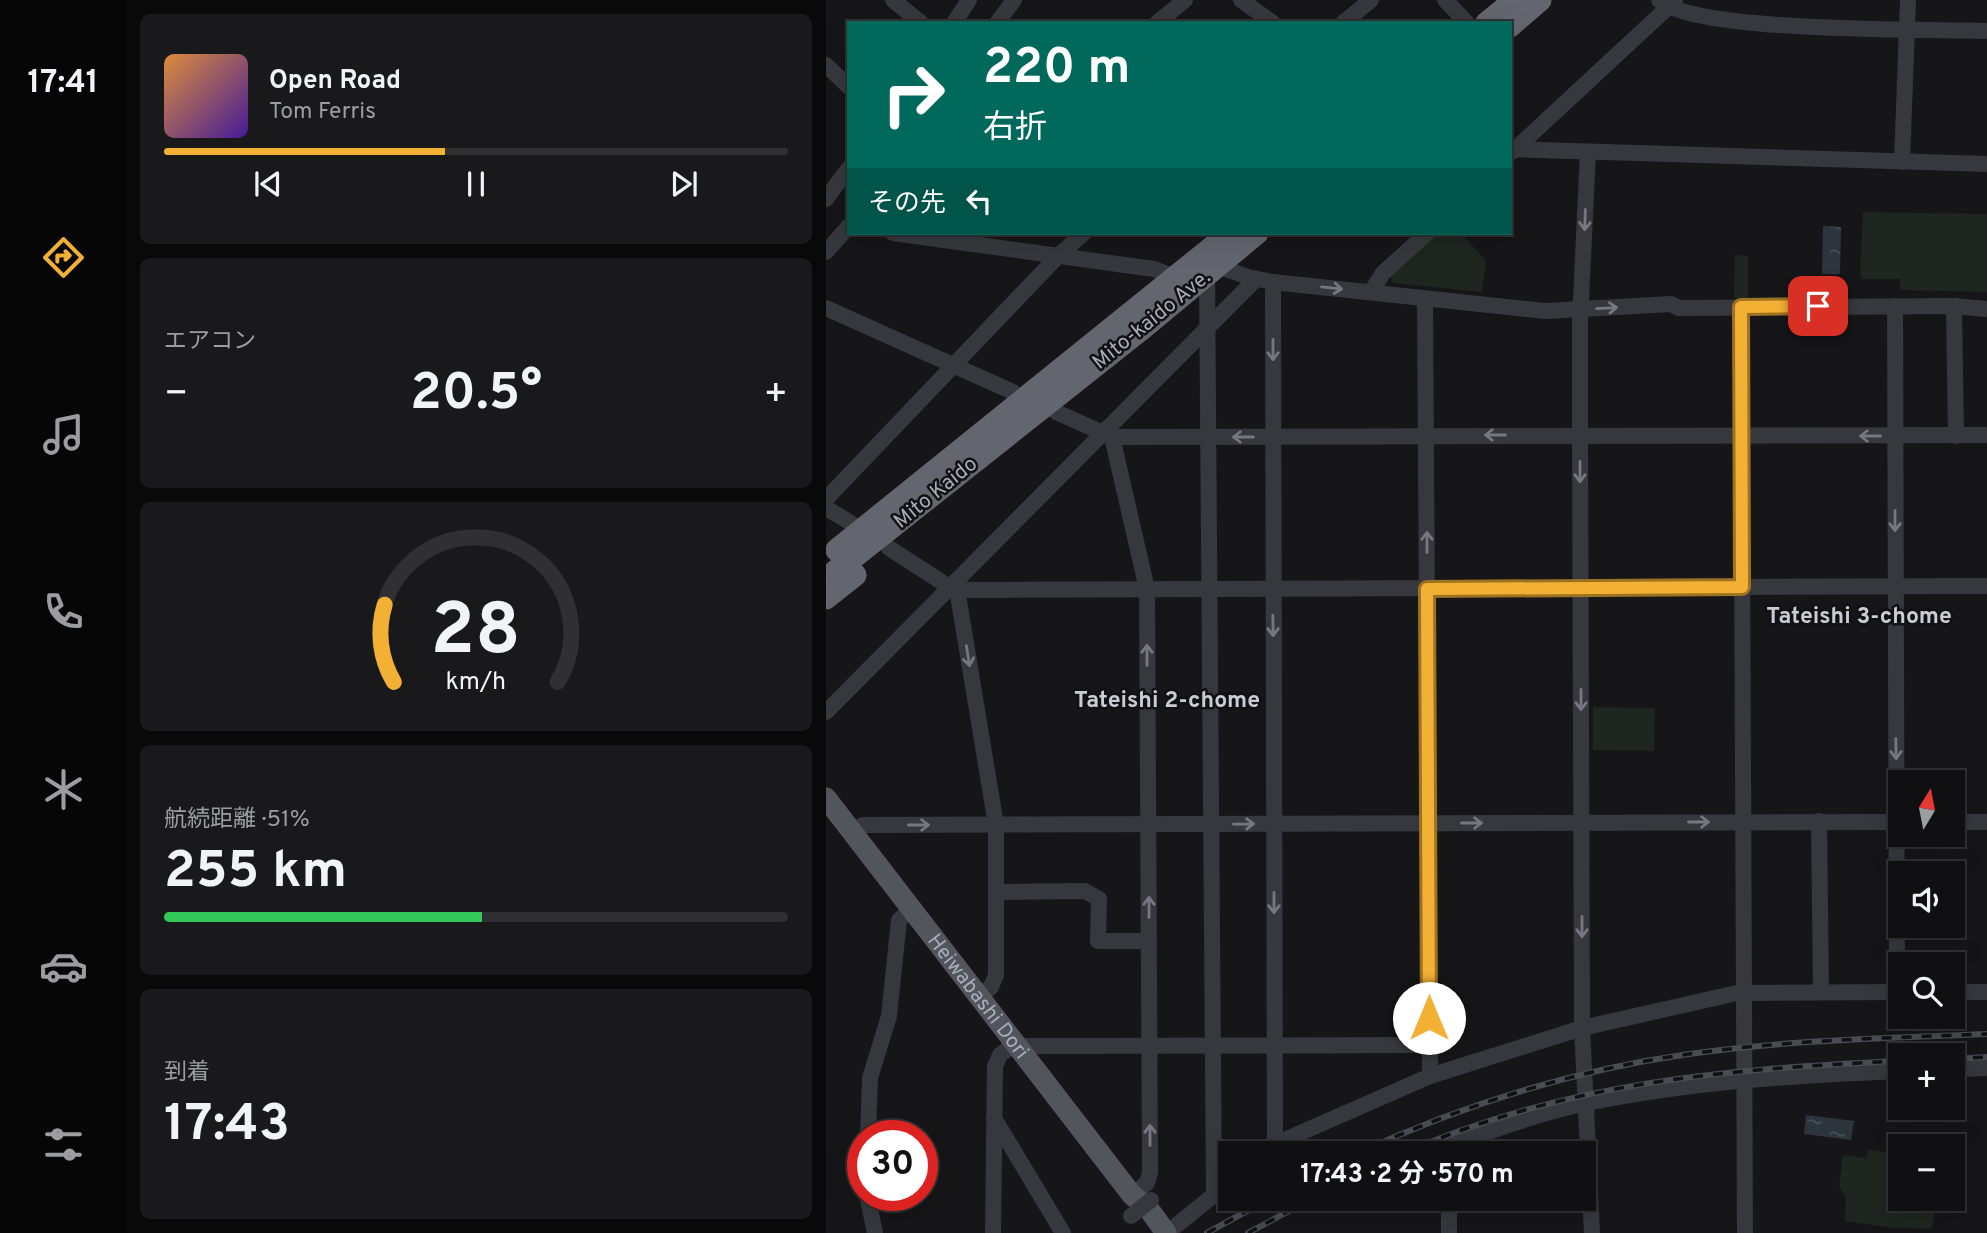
<!DOCTYPE html>
<html lang="ja">
<meta charset="utf-8">
<style>
:root{--surface:#101012;--page:#19191b;--text:#f1f3f6;--muted:#9c9d9f;--line:#303032;--accent:#f2b134}
body{margin:0;font-family:Overpass,"Noto Sans JP",sans-serif;background:var(--page);color:var(--text);height:100vh;display:flex;flex-direction:column;font-size:26px;white-space:nowrap}
*{box-sizing:border-box;margin:0}
p{font-size:23px;color:var(--muted)}
.icon{flex:none;width:38px;height:38px;fill:none;stroke:currentColor;stroke-width:2;stroke-linecap:round;stroke-linejoin:round}
.map{position:relative;flex:1;overflow:hidden}
.sheet{display:flex;flex-direction:column;gap:14px;padding:14px;background:#09090a;width:700px}
.sheet>*{flex:none}
.banner{position:absolute;left:21px;top:21px;width:665px;height:214px;border-radius:0px;box-shadow:0 7px 28px #0002,0 0 0 2px var(--line);background:#00695c;color:#fff;overflow:hidden}
.needle{width:46px;rotate:10deg}
.fabs{position:absolute;left:1062px;top:770px;display:grid;gap:14px}
.fabs a{display:grid;place-items:center;width:77px;height:77px;border-radius:0px;background:var(--surface);box-shadow:0 7px 28px #0002,0 0 0 2px var(--line);font-size:35px}
.speed{position:absolute;left:21px;top:1120px;display:flex;gap:14px;font-size:35px;font-weight:700;text-align:center}
.speed>*{display:grid;place-content:center;width:91px;height:91px;border-radius:50%;background:var(--surface);box-shadow:0 7px 28px #0002,0 0 0 2px var(--line);line-height:1}
.speed .limit{border:10px solid #d22;background:#fff;color:#111}
.pin{position:absolute;display:grid;place-items:center;width:60px;height:60px;color:#fff;margin:-30px;border-radius:14px;box-shadow:0 4px 10px #0006}
.me{position:absolute;width:77px;margin:-38px;rotate:0deg;stroke-linejoin:round;filter:drop-shadow(0 0 5px #0008)}
.turn{display:flex;align-items:center;gap:24px;height:147px;padding:0 21px;font-size:32px}
.turn .icon{width:91px;height:91px;stroke-width:2.5}
.turn b{display:block;font-size:49px;line-height:60px}
.then{display:flex;align-items:center;height:66px;padding:0 21px;background:#0003;gap:14px;font-size:26px}
.big{font-size:52px;font-weight:700;line-height:1.1}
.sheet .tile{flex:1;display:flex;flex-direction:column;justify-content:center;gap:10px;min-width:0;padding:0 24px;border-radius:10px;background:var(--page)}
.sheet .dial{align-items:center;gap:0}
.dial svg{height:182px;overflow:visible;fill:none;stroke:var(--line);stroke-width:7;stroke-linecap:round;text-anchor:middle}
.dial text{fill:var(--text);stroke:none}
.song{display:flex;align-items:center;gap:21px}
.cover{width:84px;height:84px;border-radius:10px;background:linear-gradient(135deg,hsl(30 70% 55%),hsl(260 70% 35%))}
.played{height:7px;border-radius:4px;background:linear-gradient(90deg,var(--accent) 45%,var(--line) 45%)}
.keys{display:flex;justify-content:space-around;direction:ltr}
.heat{display:flex;justify-content:space-between;align-items:center;font-size:38px;direction:ltr}
.charge{height:10px;border-radius:5px;background:linear-gradient(90deg,#34c759 51%,var(--line) 0)}
.trip{position:absolute;left:392px;top:1141px;width:378px;height:70px;border-radius:0px;background:var(--surface);box-shadow:0 7px 28px #0002,0 0 0 2px var(--line);font-weight:700;line-height:70px;text-align:center}
main{display:flex;flex:1;min-height:0}
.tabs{display:flex;flex-direction:column;width:126px;justify-content:space-around;align-items:center;background:#060607;color:var(--muted)}
.tabs .icon{width:49px;height:49px}
.tabs .selected{color:var(--accent)}
.tabs b{font-size:32px;color:var(--text)}
.map>svg:first-child{display:block}
.green{fill:#1e261f}
.water{fill:url(#water-ripples)}
.lines{fill:none;stroke-linecap:round;stroke-linejoin:round}
.minor{stroke:#37383d;stroke-width:16}
.major{stroke:#53555c;stroke-width:21}
.highway{stroke:#63666e;stroke-width:23}
.rail-casing{stroke:#4a4c52;stroke-width:6}
.rail{stroke:#111113;stroke-width:3.5;stroke-dasharray:10;stroke-linecap:butt}
.minor-bridge{stroke:#37383d;stroke-width:16}
.oneway{stroke:#757881}
.route-casing{stroke:#9d7322;stroke-width:18}
.route{stroke:#f2b134;stroke-width:12}
.labels{text-anchor:middle;stroke-width:5;stroke-linejoin:round;paint-order:stroke}
.street-label{font-size:21px;fill:#a8adb8;stroke:#111113}
.neighbourhood-label{font-size:23px;font-weight:bold;fill:#c9ccd4;stroke:#111113}
</style>
<main>
<nav class="tabs">
<b>17:41</b>
<svg class="icon selected" aria-label="directions" viewBox="0 0 24 24"><path d="M12 3l9 9-9 9-9-9zM9 14v-3h6M13 9l2 2-2 2"/></svg>
<svg class="icon" aria-label="music" viewBox="0 0 24 24"><path d="M9 18V5l10-2v13"/><circle cx="6" cy="18" r="3"/><circle cx="16" cy="16" r="3"/></svg>
<svg class="icon" aria-label="phone" viewBox="0 0 24 24"><path d="M5 4h4l2 5-3 2q2 4 5 5l2-3 5 2v4C11 20 4 13 5 4z"/></svg>
<svg class="icon" aria-label="climate" viewBox="0 0 24 24"><path d="M12 3v18M4 7l16 10M4 17L20 7"/></svg>
<svg class="icon" aria-label="car" viewBox="0 0 24 24"><path d="M5 17H2v-5l4-1 3-4h7l3 4 3 1v5h-3M9 17h6M6 11h13"/><circle cx="7" cy="17" r="2"/><circle cx="17" cy="17" r="2"/></svg>
<svg class="icon" aria-label="filters" viewBox="0 0 24 24"><path d="M4 7h16M4 17h16"/><circle cx="9" cy="7" r="2"/><circle cx="15" cy="17" r="2"/></svg>
</nav>
<section class="sheet">
<div class="tile">
<div class="song"><i class="cover"></i><div><b>Open Road</b><p>Tom Ferris</p></div></div>
<div class="played"></div>
<div class="keys"><svg class="icon" aria-label="previous" viewBox="0 0 24 24"><path d="M18 5L8 12l10 7zM5 5v14"/></svg><svg class="icon" aria-label="pause" viewBox="0 0 24 24"><path d="M8 5v14M16 5v14"/></svg><svg class="icon" aria-label="next" viewBox="0 0 24 24"><path d="M6 5l10 7-10 7zM19 5v14"/></svg></div>
</div>
<div class="tile"><p>エアコン</p>
<div class="heat"><a>−</a><b class="big">20.5°</b><a>+</a></div>
</div>
<div class="tile dial"><svg viewBox="0 0 100 80">
<path d="M14 69A42 42 0 1 1 86 69"/>
<path d="M14 69A42 42 0 0 1 10 35" stroke="#f2b134"/>
<text x="50" y="56" font-size="32" font-weight="700">28</text>
<text x="50" y="72" font-size="11">km/h</text>
</svg></div>
<div class="tile"><p>航続距離 · 51%</p><b class="big">255 km</b><div class="charge"></div></div>
<div class="tile"><p>到着</p><b class="big">17:43</b></div>
</section>
<div class="map">
<svg width="1161" height="1233" viewBox="0 0 1161 1233">
<defs>
<pattern id="water-ripples" width="26" height="14" patternUnits="userSpaceOnUse" patternTransform="scale(1.75)"><rect width="26" height="14" fill="#2c353c"/><path d="M2 4q2-2 4 0t4 0M15 11q2-2 4 0t4 0" fill="none" stroke="#485056"/></pattern>
</defs>
<rect width="100%" height="100%" fill="#161618"/>
<g class="green">
<polygon points="1037,212 1161,214 1161,292 1074,290 1074,279 1037,279 1034,275"/>
<polygon points="611,233 635,233 660,261 656,292 567,283 563,275"/>
<polygon points="909,255 922,256 922,298 908,298"/>
<polygon points="767,707 829,708 828,751 767,750"/>
<polygon points="1042,1149 1074,1155 1074,1199 1110,1199 1106,1229 1067,1228 1019,1221 1020,1198 1013,1186 1017,1155 1040,1158"/>
</g>
<g class="water">
<polygon points="997,226 1015,227 1014,274 996,274"/>
<polygon points="980,1115 1028,1121 1025,1140 978,1134"/>
</g>
<g class="lines">
<g class="minor">
<polyline points="67,0 95,23"/>
<polyline points="415,0 447,23"/>
<polyline points="619,0 641,23"/>
<path d="M 833,0 C 869,33 1101,29 1161,31"/>
<polyline points="128,23 143,0"/>
<polyline points="171,23 188,0"/>
<polyline points="331,23 359,0"/>
<polyline points="517,23 545,0"/>
<polyline points="0,65 23,87"/>
<polyline points="684,149 1161,164"/>
<polyline points="686,152 849,1"/>
<polyline points="762,152 754,321 754,435 756,1028 766,1233"/>
<polyline points="1076,162 1082,0"/>
<polyline points="0,199 23,168"/>
<polyline points="67,233 328,269 349,277"/>
<polyline points="0,252 23,226"/>
<polyline points="392,266 422,277 447,282 719,311 845,304 853,308 1128,306 1161,309"/>
<polyline points="381,274 388,1195"/>
<polyline points="447,282 449,1145"/>
<polyline points="545,292 557,273 601,233"/>
<polyline points="599,299 604,1076"/>
<polyline points="1069,306 1071,992"/>
<polyline points="1128,306 1130,436"/>
<polyline points="915,307 919,1233"/>
<polyline points="0,308 187,392"/>
<polyline points="230,412 286,437 1161,435"/>
<polyline points="286,437 321,589 324,1173 321,1183 306,1195"/>
<polyline points="0,499 233,255 258,233"/>
<polyline points="0,508 25,523"/>
<polyline points="63,548 125,588 142,590 1161,586"/>
<polyline points="131,589 170,825 170,975 165,987 153,997"/>
<polyline points="0,712 430,279"/>
<polyline points="993,821 995,992"/>
<polyline points="1127,822 1161,822"/>
<polyline points="26,832 37,825 1074,822"/>
<polyline points="170,892 259,891 273,899 272,941 323,941"/>
<polyline points="1127,992 1161,992"/>
<polyline points="190,1046 603,1045"/>
<polyline points="1127,1069 1161,1068"/>
<polyline points="168,1118 237,1233"/>
<polyline points="42,1136 44,1078 63,1016 73,920 86,909"/>
<polyline points="440,1153 463,1138 604,1076 756,1028 911,993 1074,992"/>
<path d="M 619,1153 L 618,1148 C 664,1131 713,1113 761,1103 C 865,1082 969,1075 1074,1071"/>
<polyline points="41,1195 49,1233"/>
<polyline points="623,1199 623,1233"/>
<polyline points="167,1233 169,1066 174,1055 188,1044"/>
<polyline points="341,1233 404,1182"/>
</g>
<path class="major" id="s1" d="M 0,798 L 306,1195 L 322,1208 L 340,1233"/>
<g class="highway">
<polyline points="661,23 689,0"/>
<polyline points="684,26 714,0"/>
<polyline points="11,550 404,233"/>
<polyline points="0,579 318,327 431,233"/>
<polyline points="0,598 29,575"/>
</g>
<defs>
<g id="rail">
<polyline points="1127,1059 1161,1057"/>
<path d="M 532,1153 C 637,1105 749,1070 863,1054 C 962,1040 1062,1038 1161,1034"/>
<path d="M 578,1153 C 740,1082 901,1069 1074,1061"/>
<polyline points="381,1233 443,1199"/>
<polyline points="422,1233 485,1199"/>
</g>
</defs>
<use href="#rail" class="rail-casing"/>
<use href="#rail" class="rail"/>
<polyline class="minor-bridge" points="305,1216 325,1200"/>
</g>
<defs><path id="oneway-shaft" d="M-6 0H5M1.5-3L5.5 0L1.5 3" fill="none" stroke-width="1.6" stroke-linecap="round" stroke-linejoin="round" transform="scale(1.75)"/></defs>
<g class="oneway">
<use href="#oneway-shaft" transform="translate(759 220) rotate(92)"/>
<use href="#oneway-shaft" transform="translate(506 288) rotate(6)"/>
<use href="#oneway-shaft" transform="translate(781 308) rotate(-3)"/>
<use href="#oneway-shaft" transform="translate(447 350) rotate(90)"/>
<use href="#oneway-shaft" transform="translate(669 435) rotate(180)"/>
<use href="#oneway-shaft" transform="translate(1044 436) rotate(-180)"/>
<use href="#oneway-shaft" transform="translate(417 437) rotate(180)"/>
<use href="#oneway-shaft" transform="translate(754 472) rotate(90)"/>
<use href="#oneway-shaft" transform="translate(1069 521) rotate(90)"/>
<use href="#oneway-shaft" transform="translate(601 542) rotate(-90)"/>
<use href="#oneway-shaft" transform="translate(447 626) rotate(89)"/>
<use href="#oneway-shaft" transform="translate(321 655) rotate(-90)"/>
<use href="#oneway-shaft" transform="translate(142 656) rotate(81)"/>
<use href="#oneway-shaft" transform="translate(755 700) rotate(90)"/>
<use href="#oneway-shaft" transform="translate(1070 749) rotate(89)"/>
<use href="#oneway-shaft" transform="translate(873 822)"/>
<use href="#oneway-shaft" transform="translate(646 823)"/>
<use href="#oneway-shaft" transform="translate(418 824) rotate(-1)"/>
<use href="#oneway-shaft" transform="translate(93 825)"/>
<use href="#oneway-shaft" transform="translate(448 903) rotate(90)"/>
<use href="#oneway-shaft" transform="translate(323 907) rotate(-90)"/>
<use href="#oneway-shaft" transform="translate(756 927) rotate(90)"/>
<use href="#oneway-shaft" transform="translate(324 1135) rotate(-90)"/>
</g>
<g class="lines">
<defs>
<polyline id="route" points="603,1018 601,589 916,587 915,307 992,306"/>
</defs>
<use href="#route" class="route-casing"/>
<use href="#route" class="route"/>
</g>
<g class="labels">
<g class="street-label">
<text transform="translate(325 319) rotate(-39)" y="7">Mito-kaido Ave.</text>
<text transform="translate(109 492) rotate(-39)" y="7">Mito Kaido</text>
<text dy="7" stroke="none"><textPath href="#s1" startOffset="250">Heiwabashi Dori</textPath></text>
</g>
<g class="neighbourhood-label">
<text x="1033" y="623">Tateishi 3-chome</text>
<text x="341" y="707">Tateishi 2-chome</text>
</g>
</g>
</svg>
<div class="fabs">
<a><svg class="needle" viewBox="-14 -14 28 28"><path d="M0-13l5 13h-10z" fill="#e53935"/><path d="M0 13l5-13h-10z" fill="#9c9d9f"/></svg></a>
<a><svg class="icon" aria-label="sound" viewBox="0 0 24 24"><path d="M4 9h4l5-4v14l-5-4H4zM17 9q2 3 0 6"/></svg></a>
<a><svg class="icon" aria-label="search" viewBox="0 0 24 24"><circle cx="10" cy="10" r="6"/><path d="M15 15l6 6"/></svg></a>
<a>+</a>
<a>−</a>
</div>
<div class="speed"><div class="limit">30</div></div>
<div class="pin" style="left:992px;top:306px;background:#d93025"><svg class="icon" aria-label="arrive" viewBox="0 0 24 24"><path d="M6 21V4h12l-3 4 3 4H6"/></svg></div>
<svg class="me" style="left:603px;top:1018px" viewBox="-20 -20 40 40"><circle r="19" fill="#fff"/><path d="M0-13L10 11 0 6-10 11z" fill="#f2b134"/></svg>
<div class="trip">17:43 · 2 分 · 570 m</div>
<div class="banner">
<div class="turn"><svg class="icon" aria-label="right" viewBox="0 0 24 24"><path d="M7 20v-9h11M14 6l5 5-5 5"/></svg><div><b>220 m</b>右折</div></div>
<div class="then">その先<svg class="icon" aria-label="left" viewBox="0 0 24 24"><path d="M17 20v-9H6M10 6l-5 5 5 5"/></svg></div>
</div>
</div>
</main>
